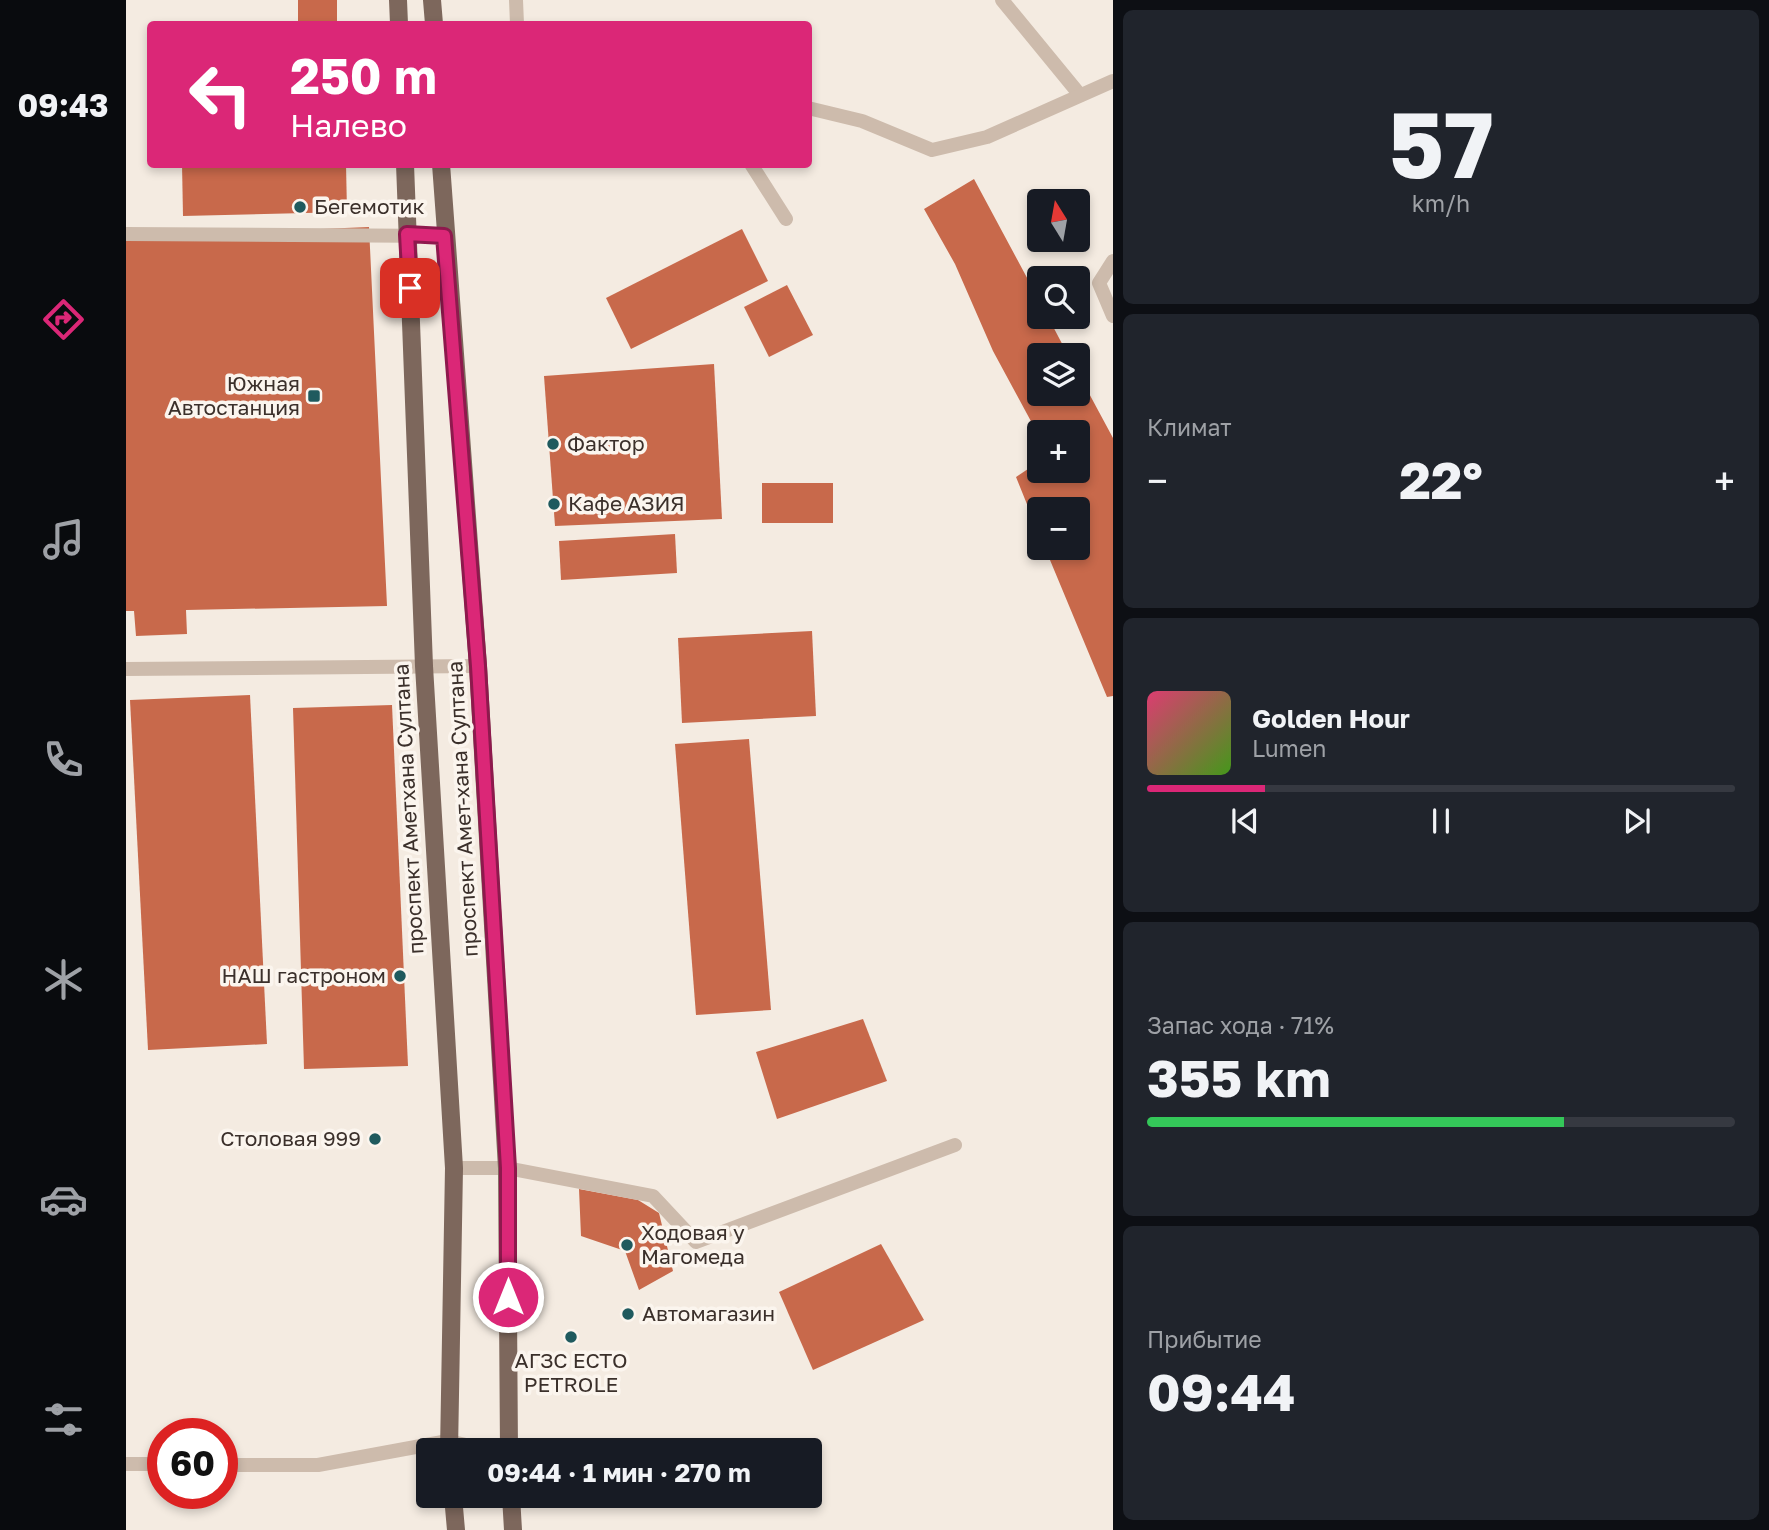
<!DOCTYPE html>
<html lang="ru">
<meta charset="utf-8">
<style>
:root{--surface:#171b24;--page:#20242c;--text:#f1f3f6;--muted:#9ea1a6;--line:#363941;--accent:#db2777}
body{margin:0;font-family:"Golos Text",sans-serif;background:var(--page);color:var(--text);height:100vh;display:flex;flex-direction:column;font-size:26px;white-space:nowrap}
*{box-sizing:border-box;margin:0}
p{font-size:23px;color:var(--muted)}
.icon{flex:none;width:38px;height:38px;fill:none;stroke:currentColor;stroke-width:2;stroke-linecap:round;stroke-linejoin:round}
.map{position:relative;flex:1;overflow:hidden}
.details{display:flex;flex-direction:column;gap:10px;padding:10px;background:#0d0f14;width:656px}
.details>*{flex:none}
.hud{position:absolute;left:21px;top:21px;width:665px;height:147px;border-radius:7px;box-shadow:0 4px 10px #0003;background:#db2777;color:#fff;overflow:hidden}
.needle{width:46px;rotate:349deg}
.buttons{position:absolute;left:901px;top:189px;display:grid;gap:14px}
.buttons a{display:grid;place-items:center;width:63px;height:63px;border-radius:7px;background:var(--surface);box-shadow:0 4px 10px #0003;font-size:35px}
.speed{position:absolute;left:21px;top:1418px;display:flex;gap:14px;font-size:35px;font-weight:700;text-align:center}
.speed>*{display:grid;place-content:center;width:91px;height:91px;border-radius:50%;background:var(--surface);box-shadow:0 4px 10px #0003;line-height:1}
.speed .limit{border:10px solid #d22;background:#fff;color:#111}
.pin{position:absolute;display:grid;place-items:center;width:60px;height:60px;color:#fff;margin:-30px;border-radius:14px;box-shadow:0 4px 10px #0006}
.me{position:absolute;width:77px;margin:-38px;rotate:0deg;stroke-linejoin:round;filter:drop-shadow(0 0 5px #0008)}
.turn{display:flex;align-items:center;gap:24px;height:147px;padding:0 28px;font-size:32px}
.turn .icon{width:91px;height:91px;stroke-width:2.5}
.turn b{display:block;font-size:49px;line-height:60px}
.big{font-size:52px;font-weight:700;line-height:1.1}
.details .widget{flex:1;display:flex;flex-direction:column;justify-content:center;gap:10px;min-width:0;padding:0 24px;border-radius:10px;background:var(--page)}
.details .dial{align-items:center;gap:0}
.dial b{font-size:91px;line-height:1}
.song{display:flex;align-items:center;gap:21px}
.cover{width:84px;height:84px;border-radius:10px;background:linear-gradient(135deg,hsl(340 70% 55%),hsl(100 70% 35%))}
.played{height:7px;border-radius:4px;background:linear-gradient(90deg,var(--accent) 20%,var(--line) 20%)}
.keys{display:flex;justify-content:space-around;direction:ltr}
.heat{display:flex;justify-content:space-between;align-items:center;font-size:38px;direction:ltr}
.charge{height:10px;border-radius:5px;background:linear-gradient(90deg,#34c759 71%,var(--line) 0)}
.trip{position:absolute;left:290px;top:1438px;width:406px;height:70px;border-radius:7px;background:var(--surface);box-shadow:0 4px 10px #0003;font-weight:700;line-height:70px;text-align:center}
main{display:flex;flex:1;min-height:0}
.dock{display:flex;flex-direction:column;width:126px;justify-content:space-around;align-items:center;background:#090b0e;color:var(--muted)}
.dock .icon{width:49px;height:49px}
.dock .on{color:var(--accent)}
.dock b{font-size:32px;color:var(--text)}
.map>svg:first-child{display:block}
.building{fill:#c8694b}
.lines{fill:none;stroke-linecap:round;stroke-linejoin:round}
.service{stroke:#cdbbac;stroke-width:14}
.primary{stroke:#7d675c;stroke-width:18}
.route-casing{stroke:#8e194d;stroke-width:18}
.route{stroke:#db2777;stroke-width:12}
.poi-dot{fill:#1f5a5e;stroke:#fbf5ee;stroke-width:2.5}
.labels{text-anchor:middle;stroke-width:7;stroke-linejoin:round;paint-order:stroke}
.poi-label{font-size:21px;fill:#3b302b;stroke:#fbf5ee;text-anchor:start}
.street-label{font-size:21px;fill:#3b302b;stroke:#fbf5ee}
</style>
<main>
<nav class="dock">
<b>09:43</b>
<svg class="icon on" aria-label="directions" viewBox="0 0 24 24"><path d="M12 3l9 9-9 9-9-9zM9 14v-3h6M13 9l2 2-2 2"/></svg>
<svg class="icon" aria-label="music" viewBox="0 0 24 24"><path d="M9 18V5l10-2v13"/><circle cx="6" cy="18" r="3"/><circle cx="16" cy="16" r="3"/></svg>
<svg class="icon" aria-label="phone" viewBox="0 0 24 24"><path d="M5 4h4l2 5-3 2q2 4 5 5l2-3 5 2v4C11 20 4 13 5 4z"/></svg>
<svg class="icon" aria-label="climate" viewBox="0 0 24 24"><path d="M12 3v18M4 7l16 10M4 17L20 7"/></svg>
<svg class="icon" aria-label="car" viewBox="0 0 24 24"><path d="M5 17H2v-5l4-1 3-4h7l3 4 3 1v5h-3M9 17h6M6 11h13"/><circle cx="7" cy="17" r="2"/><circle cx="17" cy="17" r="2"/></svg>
<svg class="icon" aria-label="filters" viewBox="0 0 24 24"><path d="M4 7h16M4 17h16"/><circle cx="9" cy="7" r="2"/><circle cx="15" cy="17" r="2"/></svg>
</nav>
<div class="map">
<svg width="987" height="1530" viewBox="0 0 987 1530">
<rect width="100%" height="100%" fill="#f4ebe1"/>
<g class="building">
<rect x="172" y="0" width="39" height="24"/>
<polygon points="56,164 220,164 221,212 57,216"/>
<polygon points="848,179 914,302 914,317 922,317 942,355 914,355 914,394 952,394 952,373 987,438 987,696 981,697 919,548 952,548 952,509 914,509 913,534 890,477 914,461 914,471 952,471 952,432 914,432 914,438 867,351 829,264 798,209"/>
<polygon points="243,227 261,606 60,610 61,634 10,636 8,611 0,611 0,237"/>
<polygon points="616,229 642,281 505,349 480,298"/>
<polygon points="661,285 687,335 643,357 618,307"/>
<polygon points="588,364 596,519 429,526 418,376"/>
<rect x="636" y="483" width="71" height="40"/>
<polygon points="549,534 551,573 435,580 433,541"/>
<polygon points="686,631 690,716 556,723 552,638"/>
<polygon points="124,695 141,1044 22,1050 4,700"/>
<polygon points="266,705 282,1066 178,1069 167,708"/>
<polygon points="623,739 645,1010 570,1015 549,744"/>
<polygon points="737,1019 761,1081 651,1119 630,1052"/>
<polygon points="453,1189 512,1200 533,1213 547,1271 513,1290 499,1251 455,1236"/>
<polygon points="755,1244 798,1320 687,1370 653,1292"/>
</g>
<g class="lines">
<g class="service">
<polyline points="390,0 391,24"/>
<polyline points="876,0 954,95"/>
<polyline points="682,108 736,121 806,150 861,137 987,81"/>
<polyline points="625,164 660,219"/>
<polyline points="0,234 319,236"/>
<polyline points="987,261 973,283 987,316"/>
<polyline points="0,669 352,666"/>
<polyline points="328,1168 381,1168 527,1196 570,1242 829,1145"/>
<polyline points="0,1464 37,1464"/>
<polyline points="96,1465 192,1465 322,1441 367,1451"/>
</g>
<g class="primary">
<polyline points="272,0 273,24"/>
<polyline points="306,0 308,24"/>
<polyline points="279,164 298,666 328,1168 323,1451"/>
<polyline points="315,164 352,666 381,1168 383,1451"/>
<polyline points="327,1496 330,1530"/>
<polyline points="385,1496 387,1530"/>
</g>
</g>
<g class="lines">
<defs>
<polyline id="route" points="284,288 281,234 318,236 352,666 382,1168 382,1297"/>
</defs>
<use href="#route" class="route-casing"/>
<use href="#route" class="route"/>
</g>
<g class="poi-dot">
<circle cx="174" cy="207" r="7"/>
<rect x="181" y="389" width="14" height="14" rx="3.5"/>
<circle cx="427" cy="444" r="7"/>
<circle cx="428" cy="504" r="7"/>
<circle cx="274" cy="976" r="7"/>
<circle cx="249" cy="1139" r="7"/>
<circle cx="501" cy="1245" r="7"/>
<circle cx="502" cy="1314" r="7"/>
<circle cx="445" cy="1337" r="7"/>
</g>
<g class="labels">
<g class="poi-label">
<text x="188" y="214">Бегемотик</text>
<text x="174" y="391" text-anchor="end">Южная<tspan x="174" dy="24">Автостанция</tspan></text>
<text x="441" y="451">Фактор</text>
<text x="442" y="511">Кафе АЗИЯ</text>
<text x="260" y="983" text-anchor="end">НАШ гастроном</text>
<text x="235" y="1146" text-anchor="end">Столовая 999</text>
<text x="515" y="1240">Ходовая у<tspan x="515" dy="24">Магомеда</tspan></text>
<text x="516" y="1321">Автомагазин</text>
<text x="445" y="1368" text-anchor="middle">АГЗС ECTO<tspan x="445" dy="24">PETROLE</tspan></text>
</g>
<g class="street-label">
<text transform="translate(283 809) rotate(-93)" y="7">проспект Аметхана Султана</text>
<text transform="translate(337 809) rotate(-93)" y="7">проспект Амет-хана Султана</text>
</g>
</g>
</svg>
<div class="buttons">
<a><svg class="needle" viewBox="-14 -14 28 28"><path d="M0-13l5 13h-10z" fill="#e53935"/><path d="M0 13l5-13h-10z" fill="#9ea1a6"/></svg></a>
<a><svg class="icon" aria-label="search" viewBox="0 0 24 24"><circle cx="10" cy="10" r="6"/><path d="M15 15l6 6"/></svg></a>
<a><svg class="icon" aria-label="layers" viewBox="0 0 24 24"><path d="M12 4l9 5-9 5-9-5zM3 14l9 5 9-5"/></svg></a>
<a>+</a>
<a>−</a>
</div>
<div class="speed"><div class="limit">60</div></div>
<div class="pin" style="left:284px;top:288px;background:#d93025"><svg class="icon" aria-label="arrive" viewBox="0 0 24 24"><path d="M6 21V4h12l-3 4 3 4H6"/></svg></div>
<svg class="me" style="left:382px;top:1297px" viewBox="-20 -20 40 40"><circle r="17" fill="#db2777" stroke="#fff" stroke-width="3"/><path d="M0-11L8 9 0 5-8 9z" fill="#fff"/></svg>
<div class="trip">09:44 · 1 мин · 270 m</div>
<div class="hud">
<div class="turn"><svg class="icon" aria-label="left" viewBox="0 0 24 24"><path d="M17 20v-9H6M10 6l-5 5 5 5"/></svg><div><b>250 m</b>Налево</div></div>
</div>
</div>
<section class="details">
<div class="widget dial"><b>57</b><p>km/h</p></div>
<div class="widget"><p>Климат</p>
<div class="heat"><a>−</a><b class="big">22°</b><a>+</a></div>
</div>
<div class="widget">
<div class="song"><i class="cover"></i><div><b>Golden Hour</b><p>Lumen</p></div></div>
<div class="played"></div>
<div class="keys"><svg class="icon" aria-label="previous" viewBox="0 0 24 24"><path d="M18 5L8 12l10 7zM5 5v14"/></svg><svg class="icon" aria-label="pause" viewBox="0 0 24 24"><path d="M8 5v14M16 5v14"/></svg><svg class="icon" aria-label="next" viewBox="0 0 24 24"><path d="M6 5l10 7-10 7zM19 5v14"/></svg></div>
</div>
<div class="widget"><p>Запас хода · 71%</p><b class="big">355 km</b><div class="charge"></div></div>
<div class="widget"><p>Прибытие</p><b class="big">09:44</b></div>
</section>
</main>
